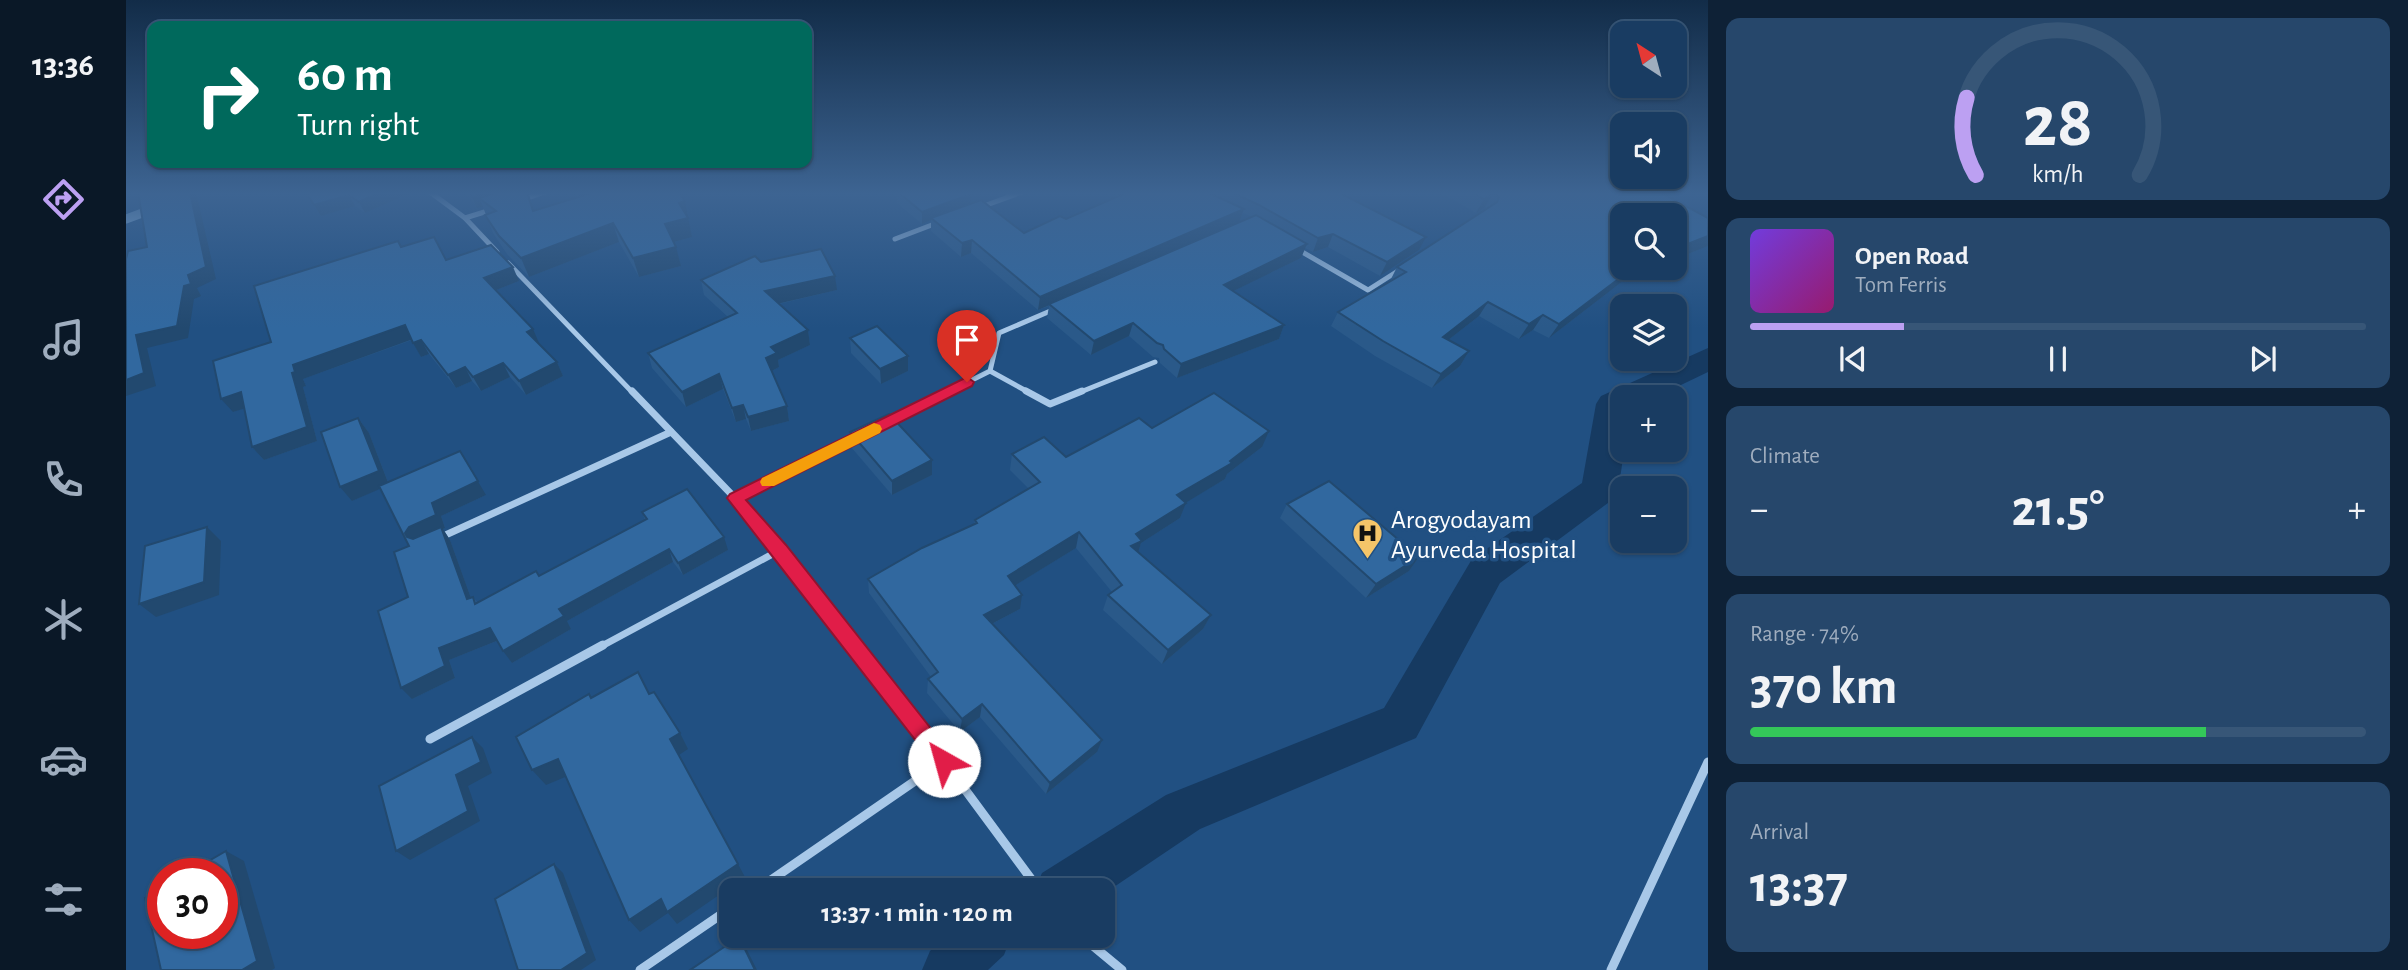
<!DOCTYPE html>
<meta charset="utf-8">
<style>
:root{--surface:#193c62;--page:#26476b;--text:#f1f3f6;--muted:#9fadbe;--line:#375677;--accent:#bca0f2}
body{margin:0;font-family:"Alegreya Sans",sans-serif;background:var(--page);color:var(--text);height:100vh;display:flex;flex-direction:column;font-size:26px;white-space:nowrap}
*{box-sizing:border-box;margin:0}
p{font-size:23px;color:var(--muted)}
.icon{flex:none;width:38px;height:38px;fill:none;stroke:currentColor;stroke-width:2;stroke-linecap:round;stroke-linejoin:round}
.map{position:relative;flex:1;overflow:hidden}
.panel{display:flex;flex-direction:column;gap:18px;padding:18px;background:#0e2136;width:700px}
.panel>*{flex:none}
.top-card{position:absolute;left:21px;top:21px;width:665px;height:147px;border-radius:14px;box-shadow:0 2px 5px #0004,0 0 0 2px var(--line);background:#00695c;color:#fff;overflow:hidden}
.needle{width:46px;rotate:324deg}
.fabs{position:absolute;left:1484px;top:21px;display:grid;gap:14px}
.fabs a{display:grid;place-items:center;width:77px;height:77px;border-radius:14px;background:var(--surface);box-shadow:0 2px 5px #0004,0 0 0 2px var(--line);font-size:35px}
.speed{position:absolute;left:21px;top:858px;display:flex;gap:14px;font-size:35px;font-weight:700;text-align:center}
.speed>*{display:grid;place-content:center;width:91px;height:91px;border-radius:50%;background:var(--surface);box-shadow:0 2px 5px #0004,0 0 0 2px var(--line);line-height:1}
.speed .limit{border:10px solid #d22;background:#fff;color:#111}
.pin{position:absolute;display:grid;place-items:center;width:60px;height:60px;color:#fff;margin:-72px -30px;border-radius:50% 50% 50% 0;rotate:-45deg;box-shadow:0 0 7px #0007}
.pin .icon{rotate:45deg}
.me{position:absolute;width:77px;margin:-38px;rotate:322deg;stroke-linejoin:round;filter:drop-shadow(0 0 5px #0008)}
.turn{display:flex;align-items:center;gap:24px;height:147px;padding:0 35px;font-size:32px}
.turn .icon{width:91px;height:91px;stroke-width:2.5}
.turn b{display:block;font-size:49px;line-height:60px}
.big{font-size:52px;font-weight:700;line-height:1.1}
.panel .card{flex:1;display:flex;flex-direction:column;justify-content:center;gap:10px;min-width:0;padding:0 24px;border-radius:14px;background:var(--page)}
.panel .dial{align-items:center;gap:0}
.dial svg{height:182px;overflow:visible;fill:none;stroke:var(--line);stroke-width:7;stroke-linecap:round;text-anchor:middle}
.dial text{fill:var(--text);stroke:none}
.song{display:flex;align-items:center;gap:21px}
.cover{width:84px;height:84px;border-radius:10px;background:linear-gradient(135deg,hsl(260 70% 55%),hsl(320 70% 35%))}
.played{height:7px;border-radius:4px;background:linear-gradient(90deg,var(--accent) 25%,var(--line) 25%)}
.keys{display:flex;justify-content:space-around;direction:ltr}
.heat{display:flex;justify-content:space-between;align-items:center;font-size:38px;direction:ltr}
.charge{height:10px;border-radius:5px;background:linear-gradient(90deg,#34c759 74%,var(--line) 0)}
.trip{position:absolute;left:593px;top:878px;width:396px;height:70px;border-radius:14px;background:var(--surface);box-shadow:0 2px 5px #0004,0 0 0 2px var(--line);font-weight:700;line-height:70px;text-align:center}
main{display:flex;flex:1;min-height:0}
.tab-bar{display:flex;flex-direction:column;width:126px;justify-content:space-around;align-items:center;background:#0a1827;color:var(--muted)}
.tab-bar .icon{width:49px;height:49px}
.tab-bar .active{color:var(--accent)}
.tab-bar b{font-size:32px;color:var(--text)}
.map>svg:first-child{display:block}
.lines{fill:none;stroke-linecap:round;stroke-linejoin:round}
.stream{stroke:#9bc4e9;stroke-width:9}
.canal{fill:#163a61;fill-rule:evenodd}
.minor-far2{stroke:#a8c8e8;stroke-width:5}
.minor-far1{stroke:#a8c8e8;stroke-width:7}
.minor{stroke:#a8c8e8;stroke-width:9}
.wall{fill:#2a5989;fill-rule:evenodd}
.shaded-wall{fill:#22496f}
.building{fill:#31689f;stroke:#22496f;stroke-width:2}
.route{fill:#e11d48;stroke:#92132f;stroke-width:2}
.slow{fill:#f59e0b}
.labels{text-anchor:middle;stroke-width:7;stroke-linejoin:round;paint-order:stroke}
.poi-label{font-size:26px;fill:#fff;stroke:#215082;text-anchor:start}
</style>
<main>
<nav class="tab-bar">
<b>13:36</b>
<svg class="icon active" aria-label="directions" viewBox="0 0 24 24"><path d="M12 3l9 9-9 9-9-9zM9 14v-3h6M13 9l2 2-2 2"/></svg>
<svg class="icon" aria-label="music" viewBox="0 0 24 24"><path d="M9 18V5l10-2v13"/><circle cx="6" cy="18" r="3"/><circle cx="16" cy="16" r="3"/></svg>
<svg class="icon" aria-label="phone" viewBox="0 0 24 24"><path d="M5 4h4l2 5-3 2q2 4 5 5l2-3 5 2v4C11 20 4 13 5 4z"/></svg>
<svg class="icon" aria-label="climate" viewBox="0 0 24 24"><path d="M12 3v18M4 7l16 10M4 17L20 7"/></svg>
<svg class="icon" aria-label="car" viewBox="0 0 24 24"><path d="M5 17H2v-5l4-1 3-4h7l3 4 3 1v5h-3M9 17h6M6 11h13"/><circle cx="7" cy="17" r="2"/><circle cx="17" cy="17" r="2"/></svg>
<svg class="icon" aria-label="filters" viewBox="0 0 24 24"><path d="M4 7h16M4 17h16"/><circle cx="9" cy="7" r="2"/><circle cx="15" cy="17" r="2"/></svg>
</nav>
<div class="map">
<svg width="1582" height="970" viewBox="0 0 1582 970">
<rect width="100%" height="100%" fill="#215082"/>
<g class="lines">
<polyline class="stream" points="0,219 27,209"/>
<g class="canal">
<path d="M 1582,348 L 1582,372 L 1530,397 L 1496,397 C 1496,431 1502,470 1486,500 L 1374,583 L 1290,738 L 1074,829 L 976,895 L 976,891 L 908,891 L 916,873 L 1040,795 L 1258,708 L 1346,559 L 1456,483 L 1470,404 L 1475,396 Z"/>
<polygon points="820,936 885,936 878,955 862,970 796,970 804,951"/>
</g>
<g class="minor-far2">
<polyline points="304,192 339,218 371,252"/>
<polyline points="396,200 419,192"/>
<polyline points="855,207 896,192"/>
<polyline points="339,218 368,209"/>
<polyline points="769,239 811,223"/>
<polyline points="1171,249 1242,290 1275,269"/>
<polyline points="382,263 507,393"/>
<polyline points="864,371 904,393"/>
<polyline points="820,393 864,371 873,333 929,309"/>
<polyline points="952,393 1029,362"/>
</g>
<g class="minor-far1">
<polyline points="506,391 609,498 654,550 729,647"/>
<polyline points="900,391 924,404 956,391"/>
<polyline points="760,423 824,391"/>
<polyline points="609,498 731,438"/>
<polyline points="313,538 545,432"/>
<polyline points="474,647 654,550"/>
</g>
<g class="minor">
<polyline points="304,739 477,645"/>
<polyline points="818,761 914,891"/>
<polyline points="629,891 818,761 728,645"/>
<polyline points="955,936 996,970"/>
<polyline points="514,970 606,907"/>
<polyline points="1485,970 1582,762"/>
</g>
</g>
<g class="wall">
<polygon points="180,192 284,193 239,213 229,206 195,216"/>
<polygon points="340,192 402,192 408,211 559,201 566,237 548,242 555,266 513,277 493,242 403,277 381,254 367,233 357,207 351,208"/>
<path d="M 771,192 L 850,192 L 845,194 L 844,204 L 898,233 L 1083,193 L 1083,192 L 1212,192 L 1293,250 L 1254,276 L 1202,247 L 1187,252 L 1179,248 L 1175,258 L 1107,291 L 1158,325 L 1153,339 L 1051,378 L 1034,363 L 1033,358 L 1027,357 L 1003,336 L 965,355 L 921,318 L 923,306 L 912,310 L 845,253 L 835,257 L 805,231 L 805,220 L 796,224 L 771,203 ZM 1117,213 L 1126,217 L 1113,223 Z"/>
<polygon points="1314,192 1534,192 1582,218 1582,246 1549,259 1496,268 1524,268 1506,274 1423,338 1407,330 1393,339 1353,316 1322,340 1343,351 1334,366 1306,388 1249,356 1205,326 1212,312 1264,281 1271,267 1362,209 1359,207 1350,213"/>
<polygon points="275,247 393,281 370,290 413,343 412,343 431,362 437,376 400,395 384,377 355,391 346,381 330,388 303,354 295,357 286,340 177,379 180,386 177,387 191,441 138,460 126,447 118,408 107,412 145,342"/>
<polygon points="635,262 711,290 653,304 682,330 684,345 652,360 653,367 646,371 661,406 663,421 625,431 620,419 610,422 597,389 560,407 526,368 522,353 602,317 578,295 575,280"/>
<polygon points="724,338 782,356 782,371 755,384 725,353"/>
<polygon points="232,418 243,433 262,482 360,495 315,516 319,528 317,529 324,540 345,598 347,597 352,603 413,576 519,520 516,512 602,550 557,575 547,562 441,621 445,629 386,663 371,641 323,660 329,678 286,699 282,597 283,546 255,488 226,501"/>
<polygon points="1026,428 1136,447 1101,474 1099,479 1060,502 1054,518 1015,543 1012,552 1085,615 1077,629 1036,664 977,610 982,595 986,592 950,548 889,585 894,609 866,624 971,752 920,794 854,717 834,732 801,693 802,679 805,677 743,593 742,579 848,525 849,520 903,489 884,470 886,454 940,457"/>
<polygon points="724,432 806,460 806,475 766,495 725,447"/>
<polygon points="1161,504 1293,557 1283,571 1240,598 1154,518"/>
</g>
<g class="shaded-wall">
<polygon points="64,192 70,192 90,279 71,288 75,296 68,299 62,338 21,348 30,386 0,396 0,380 10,335 62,275"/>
<polygon points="254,192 284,192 284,193 239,213 233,202"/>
<polygon points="360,192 402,192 414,230 353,198 357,207 351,208 346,197"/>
<polygon points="835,192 850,192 845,194 844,206 805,218 805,220 796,224 796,212"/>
<polygon points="1367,193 1359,207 1350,213 1358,199"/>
<polygon points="223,195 229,206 195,216 188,205"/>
<polygon points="559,201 566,237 544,243 539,224 553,203"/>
<polygon points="1118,209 1113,223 912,310 914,297"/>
<polygon points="487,223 493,242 403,277 395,258"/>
<polygon points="1207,234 1202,247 1187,252 1192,238"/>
<polygon points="1582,236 1582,246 1549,259 1549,249"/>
<polygon points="1300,237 1293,250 1254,276 1261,262"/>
<polygon points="846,240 845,253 835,257 836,243"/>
<polygon points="1181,244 1175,258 1093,298 1098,285"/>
<polygon points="550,247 555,266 513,277 507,258"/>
<polygon points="387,267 393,281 365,292 358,278"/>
<polygon points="1507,268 1524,268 1506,274 1423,338 1433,324"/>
<polygon points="709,276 711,290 642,306 639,291"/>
<polygon points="1362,302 1353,316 1308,351 1317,337"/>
<polygon points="1417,315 1407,330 1393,339 1403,324"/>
<polygon points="1007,323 1003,336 965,355 968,341"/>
<polygon points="279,325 287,339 177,379 180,386 177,387 191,441 138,460 126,447 167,365"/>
<polygon points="1158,325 1153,339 1051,378 1055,364"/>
<polygon points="407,329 413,343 407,346 401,332"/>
<polygon points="682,330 684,345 652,360 653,367 642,373 640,358 645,347"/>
<polygon points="295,340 303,354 295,357 287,343"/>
<polygon points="1343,351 1334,366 1306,388 1315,374"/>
<polygon points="782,356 782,371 755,384 754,369"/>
<polygon points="431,362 437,376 400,395 393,381"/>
<polygon points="377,363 384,377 355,391 347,377"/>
<polygon points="339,367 346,381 330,388 322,375"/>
<polygon points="593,374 597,389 560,407 556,392"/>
<polygon points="115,392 126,406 107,412 95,399"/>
<polygon points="617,405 620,419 610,422 606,408"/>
<polygon points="661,406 663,421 625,431 622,417"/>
<polygon points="232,418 243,433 263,485 226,501 214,487"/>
<polygon points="1143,431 1136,447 1101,474 1099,479 1046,511 1051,495 1104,461"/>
<polygon points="334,451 360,495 315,516 319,528 317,529 324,540 350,612 281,537 279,533 283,527 306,503"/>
<polygon points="806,460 806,475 766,495 766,481"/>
<polygon points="1060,503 1054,518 1015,543 1011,556 1000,561 1010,534"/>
<polygon points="81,527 95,541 93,595 30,617 13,604"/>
<polygon points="953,532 950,548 880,591 882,576"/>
<polygon points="598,537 602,550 557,575 552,563"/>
<polygon points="543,549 547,562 441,621 445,629 386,663 377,651 433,609"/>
<polygon points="1293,557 1283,571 1240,598 1250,584"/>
<polygon points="896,595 894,609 856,629 858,615"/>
<polygon points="1085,615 1077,629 1036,664 1042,650"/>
<polygon points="364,628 373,640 323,660 329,678 286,699 275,688 313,648"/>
<polygon points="856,704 854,717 834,732 836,719"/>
<polygon points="554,733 562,749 553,755 544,739"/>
<polygon points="346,737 357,748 366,773 342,786 354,821 284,860 270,851 330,775"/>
<polygon points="976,740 971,752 920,794 924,783"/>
<polygon points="432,759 444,775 420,785 406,770"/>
<polygon points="100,851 118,861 149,968 146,970 116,970"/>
<polygon points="428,864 437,873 470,960 455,970 435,970"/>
<polygon points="612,864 619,877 551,924 542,913 514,932 503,920 535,899"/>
<polygon points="613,937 618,944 631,970 629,970"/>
</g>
<g class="building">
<polygon points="12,192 64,192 80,267 62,275 65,284 58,286 51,326 10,335 18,373 0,380 0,259 2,251 21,247"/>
<polygon points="180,192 254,192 233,202 223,195 188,205"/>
<polygon points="343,192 360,192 346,197"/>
<polygon points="372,192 401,192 407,211 468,192 553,192 559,201 553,203 562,218 539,224 550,247 507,258 487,223 395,258 373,236 359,215 370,211 353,198"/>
<polygon points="772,192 842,192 845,194 796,212"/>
<polygon points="1002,192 1081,192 1118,209 914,297 846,240 836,243 805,218 855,200 898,233 934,216 940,219"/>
<polygon points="1105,192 1212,192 1300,237 1261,262 1207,234 1192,238 1133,205"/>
<polygon points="1346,192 1534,192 1582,218 1582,236 1549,249 1549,215 1496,215 1496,268 1507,268 1433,324 1417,315 1403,324 1362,302 1317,337 1343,351 1315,374 1257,341 1212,312 1280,272 1271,267 1371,202 1373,197 1367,193 1358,199"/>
<polygon points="1130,215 1181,244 1098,285 1158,325 1055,364 1038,349 1037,345 1031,343 1007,323 968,341 923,304"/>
<polygon points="308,237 320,260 365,245 387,267 358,278 407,329 401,332 431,362 393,381 377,363 347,377 339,367 322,375 295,340 287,343 279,325 167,365 169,372 166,373 181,427 126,447 115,392 95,399 87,361 145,342 128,286 272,241 275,247"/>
<polygon points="695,249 709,276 639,291 682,330 645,347 651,353 640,358 661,406 622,417 617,405 606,408 593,374 556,392 522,353 611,313 575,280 629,256 635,262"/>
<polygon points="751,326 782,356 754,369 724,338"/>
<polygon points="1088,393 1143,431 1104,461 1106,463 1051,495 1060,503 1010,534 1016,541 1005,546 1085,615 1042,650 982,595 996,585 953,532 882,576 896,595 858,615 976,740 924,783 856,704 836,719 802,679 812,672 742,579 796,548 851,523 849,520 914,482 886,454 918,437 940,457 1013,418 1026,428"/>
<polygon points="763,414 806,460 766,481 724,432"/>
<polygon points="232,418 253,471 214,487 195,432"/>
<polygon points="334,451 352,481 306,503 310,515 283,527 279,533 281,537 287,539 315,527 341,599 347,597 349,604 410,571 413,576 521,519 516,512 561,489 598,537 552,563 543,549 433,609 438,616 377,651 364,628 313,648 319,666 275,688 252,611 282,597 268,552 283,546 253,486"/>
<polygon points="1203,481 1293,557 1250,584 1161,504"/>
<polygon points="81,527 78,582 13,604 19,546"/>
<polygon points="512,672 523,694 528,692 554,733 544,739 612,864 541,912 535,899 503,920 432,759 406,770 390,737 463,694 465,698"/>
<polygon points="346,737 355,762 330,775 342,811 270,851 253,786"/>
<polygon points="100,851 131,961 116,970 35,970 19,898 37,888 37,933 96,933 96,873 62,873"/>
<polygon points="428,864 461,953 435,970 392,970 369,899"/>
<polygon points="613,937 629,970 564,970"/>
</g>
<linearGradient id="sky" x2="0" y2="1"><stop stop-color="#122c48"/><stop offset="0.59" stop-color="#3d6492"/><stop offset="1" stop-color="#3d6492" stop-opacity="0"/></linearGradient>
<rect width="1582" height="328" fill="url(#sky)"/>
<polygon class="route" points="841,377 848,382 846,386 620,500 660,545 825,754 828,761 825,768 818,771 811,768 601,498 604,494"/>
<polygon class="slow" points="748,423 754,425 756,429 754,433 648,486 636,486 634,482 636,478"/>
<defs>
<symbol id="hospital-pin" viewBox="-11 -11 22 30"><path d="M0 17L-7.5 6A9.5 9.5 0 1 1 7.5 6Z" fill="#f5c569" stroke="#215082"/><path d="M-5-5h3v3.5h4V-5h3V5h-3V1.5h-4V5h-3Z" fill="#111"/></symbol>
</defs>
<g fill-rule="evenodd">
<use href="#hospital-pin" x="1224" y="516" width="35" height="47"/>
</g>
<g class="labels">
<g class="poi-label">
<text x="1265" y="528">Arogyodayam<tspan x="1265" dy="30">Ayurveda Hospital</tspan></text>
</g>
</g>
</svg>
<div class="fabs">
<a><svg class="needle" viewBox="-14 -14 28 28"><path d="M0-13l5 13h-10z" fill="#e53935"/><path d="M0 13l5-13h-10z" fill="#9fadbe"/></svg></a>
<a><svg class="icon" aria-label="sound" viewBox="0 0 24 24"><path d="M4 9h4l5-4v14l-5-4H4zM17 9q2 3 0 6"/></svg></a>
<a><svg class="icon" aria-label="search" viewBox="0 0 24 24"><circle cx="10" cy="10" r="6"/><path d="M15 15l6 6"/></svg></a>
<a><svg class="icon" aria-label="layers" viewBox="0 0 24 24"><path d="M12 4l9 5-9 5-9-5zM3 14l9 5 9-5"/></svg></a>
<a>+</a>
<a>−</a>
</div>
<div class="speed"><div class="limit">30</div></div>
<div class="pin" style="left:841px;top:382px;background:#d93025"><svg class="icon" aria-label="arrive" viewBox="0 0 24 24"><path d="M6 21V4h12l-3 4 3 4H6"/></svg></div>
<svg class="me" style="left:818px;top:761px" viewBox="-20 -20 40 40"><circle r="19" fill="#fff"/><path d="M0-13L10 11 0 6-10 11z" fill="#e11d48"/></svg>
<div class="trip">13:37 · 1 min · 120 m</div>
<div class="top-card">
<div class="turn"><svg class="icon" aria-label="right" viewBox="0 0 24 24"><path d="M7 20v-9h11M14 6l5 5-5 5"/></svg><div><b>60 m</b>Turn right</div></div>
</div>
</div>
<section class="panel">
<div class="card dial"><svg viewBox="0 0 100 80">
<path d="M14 69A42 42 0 1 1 86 69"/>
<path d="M14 69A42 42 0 0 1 10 35" stroke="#bca0f2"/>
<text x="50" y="56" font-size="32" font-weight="700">28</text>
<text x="50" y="72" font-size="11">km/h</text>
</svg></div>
<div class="card">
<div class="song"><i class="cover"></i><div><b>Open Road</b><p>Tom Ferris</p></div></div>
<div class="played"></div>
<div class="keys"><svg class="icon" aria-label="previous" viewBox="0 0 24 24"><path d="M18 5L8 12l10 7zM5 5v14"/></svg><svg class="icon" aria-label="pause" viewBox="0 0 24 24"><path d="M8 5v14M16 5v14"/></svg><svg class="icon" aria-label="next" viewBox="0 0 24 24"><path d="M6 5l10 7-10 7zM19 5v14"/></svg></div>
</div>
<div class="card"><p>Climate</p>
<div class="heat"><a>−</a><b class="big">21.5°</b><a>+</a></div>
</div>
<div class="card"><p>Range · 74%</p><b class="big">370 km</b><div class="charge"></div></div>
<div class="card"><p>Arrival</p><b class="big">13:37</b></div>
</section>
</main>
